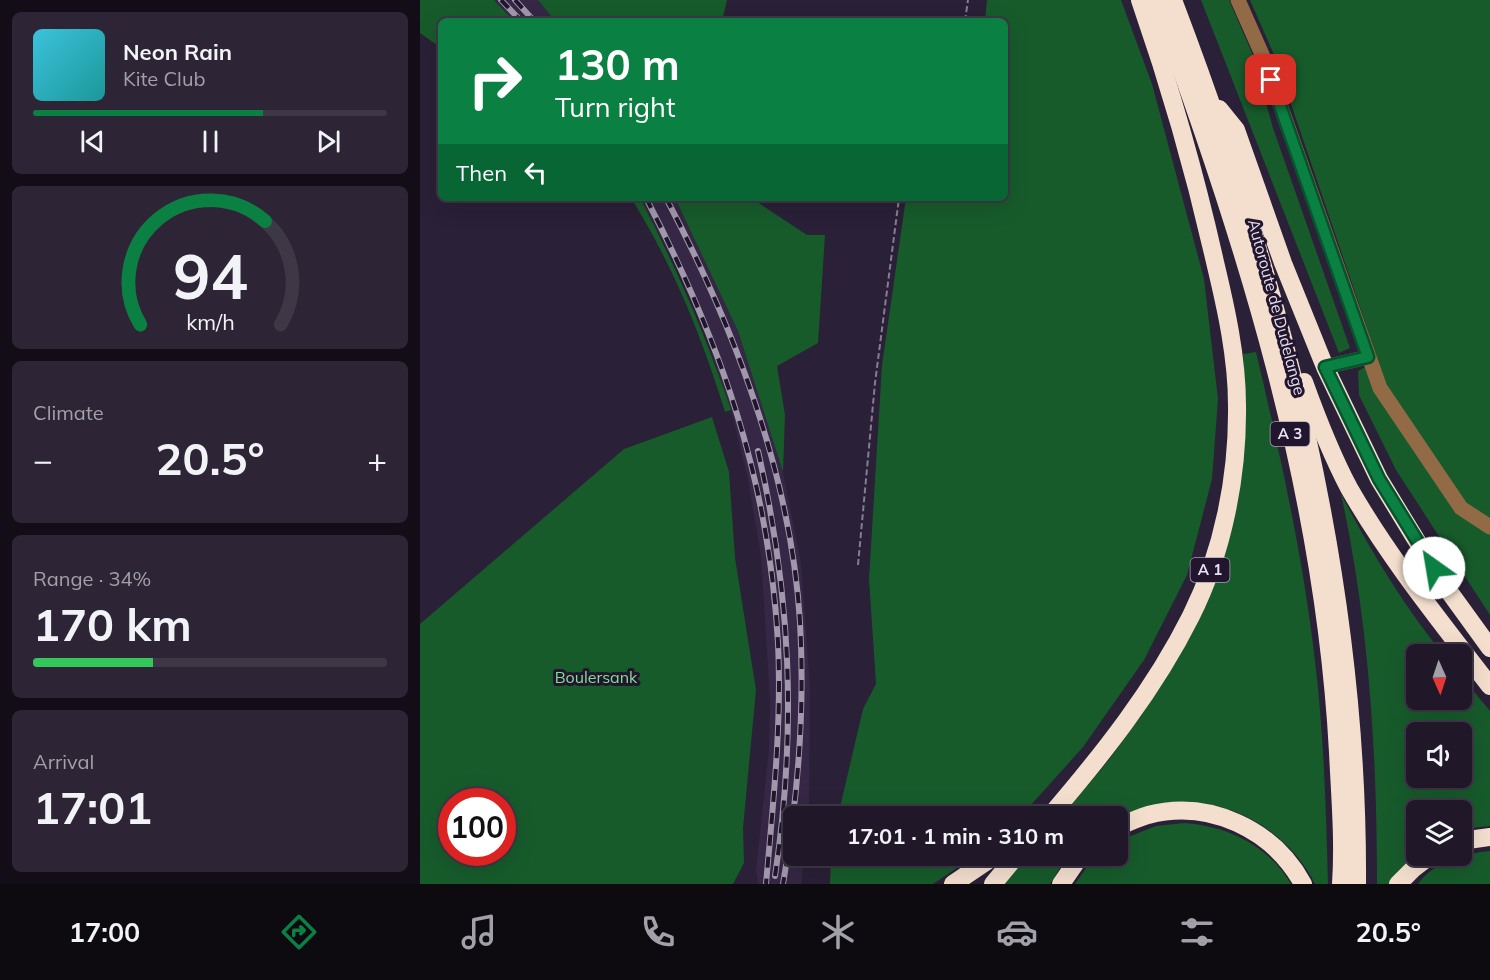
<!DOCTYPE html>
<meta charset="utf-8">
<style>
:root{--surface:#201829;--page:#2d2535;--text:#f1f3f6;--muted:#a2a0a8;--line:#3d3746;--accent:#0b8043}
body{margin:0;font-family:Mulish,sans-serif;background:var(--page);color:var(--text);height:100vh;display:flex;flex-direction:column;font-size:22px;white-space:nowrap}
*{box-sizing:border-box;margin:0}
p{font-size:20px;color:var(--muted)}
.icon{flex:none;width:33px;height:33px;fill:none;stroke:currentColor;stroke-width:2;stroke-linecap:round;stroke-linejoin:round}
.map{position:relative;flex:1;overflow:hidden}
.drawer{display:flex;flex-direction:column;gap:12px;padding:12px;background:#120d17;width:420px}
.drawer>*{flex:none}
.hud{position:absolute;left:18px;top:18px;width:570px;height:183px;border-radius:9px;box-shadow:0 6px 24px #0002,0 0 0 2px var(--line);background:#0b8043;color:#fff;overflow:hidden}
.needle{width:39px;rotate:177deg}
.fabs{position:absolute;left:986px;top:644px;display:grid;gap:12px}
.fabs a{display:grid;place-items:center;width:66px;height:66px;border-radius:9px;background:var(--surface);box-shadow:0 6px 24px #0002,0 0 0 2px var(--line);font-size:30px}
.speed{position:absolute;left:18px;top:788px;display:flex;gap:12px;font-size:30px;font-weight:700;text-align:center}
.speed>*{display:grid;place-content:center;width:78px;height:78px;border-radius:50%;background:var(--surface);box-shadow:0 6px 24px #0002,0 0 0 2px var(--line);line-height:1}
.speed .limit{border:9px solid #d22;background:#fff;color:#111}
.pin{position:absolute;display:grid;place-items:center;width:51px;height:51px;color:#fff;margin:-26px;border-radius:12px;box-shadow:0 3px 9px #0006}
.me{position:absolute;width:66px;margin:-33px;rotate:328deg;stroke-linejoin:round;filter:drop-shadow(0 0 4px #0008)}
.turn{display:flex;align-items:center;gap:21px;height:126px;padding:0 18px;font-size:27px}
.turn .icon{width:78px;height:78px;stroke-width:2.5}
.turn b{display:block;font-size:42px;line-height:51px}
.then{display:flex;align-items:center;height:57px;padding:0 18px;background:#0003;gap:12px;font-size:22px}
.big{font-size:45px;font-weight:700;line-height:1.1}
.drawer .card{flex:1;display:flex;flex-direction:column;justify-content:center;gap:9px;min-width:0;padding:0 21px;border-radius:9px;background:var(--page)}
.drawer .dial{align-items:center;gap:0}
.dial svg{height:156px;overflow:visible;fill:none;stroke:var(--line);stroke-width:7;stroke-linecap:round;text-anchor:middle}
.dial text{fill:var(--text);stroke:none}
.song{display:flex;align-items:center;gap:18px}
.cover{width:72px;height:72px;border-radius:9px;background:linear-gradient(135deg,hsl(190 70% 55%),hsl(180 70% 35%))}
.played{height:6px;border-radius:3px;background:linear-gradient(90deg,var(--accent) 65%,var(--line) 65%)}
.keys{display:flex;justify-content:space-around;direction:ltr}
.heat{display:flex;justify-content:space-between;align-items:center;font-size:33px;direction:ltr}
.charge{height:9px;border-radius:4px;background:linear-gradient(90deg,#34c759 34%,var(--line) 0)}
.trip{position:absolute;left:363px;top:806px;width:345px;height:60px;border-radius:9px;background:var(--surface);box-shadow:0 6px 24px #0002,0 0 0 2px var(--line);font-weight:700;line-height:60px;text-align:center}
.dock{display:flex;height:96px;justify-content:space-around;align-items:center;background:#0d0a10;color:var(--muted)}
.dock .icon{width:42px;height:42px}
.dock .on{color:var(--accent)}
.dock b{font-size:27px;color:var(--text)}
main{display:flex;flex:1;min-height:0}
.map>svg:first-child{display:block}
.built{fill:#352745}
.green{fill:#175b2b;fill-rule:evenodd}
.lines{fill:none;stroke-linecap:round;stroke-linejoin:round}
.path{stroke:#867d91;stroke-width:2;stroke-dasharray:6 3;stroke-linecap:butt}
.minor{stroke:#936a46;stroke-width:15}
.highway{stroke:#f4dfce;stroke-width:18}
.rail-casing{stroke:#a198ab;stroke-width:6}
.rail{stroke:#21162d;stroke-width:4;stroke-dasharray:11;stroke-linecap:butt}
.route-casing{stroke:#07532c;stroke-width:15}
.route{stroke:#0b8043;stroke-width:10}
.labels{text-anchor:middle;stroke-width:6;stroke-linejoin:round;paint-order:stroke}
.shield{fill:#21162d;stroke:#aca3b6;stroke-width:1.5}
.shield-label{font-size:15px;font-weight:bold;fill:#e7e0f0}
.street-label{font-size:16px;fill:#e7e0f0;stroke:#21162d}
.park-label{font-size:16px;fill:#84de96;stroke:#21162d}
</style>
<main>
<section class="drawer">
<div class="card">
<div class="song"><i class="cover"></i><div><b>Neon Rain</b><p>Kite Club</p></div></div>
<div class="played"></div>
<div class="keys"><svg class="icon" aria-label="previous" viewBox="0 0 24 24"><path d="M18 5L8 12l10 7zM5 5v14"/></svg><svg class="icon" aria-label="pause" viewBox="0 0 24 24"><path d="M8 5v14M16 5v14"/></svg><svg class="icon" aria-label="next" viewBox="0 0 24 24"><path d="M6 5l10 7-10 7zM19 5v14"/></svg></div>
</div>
<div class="card dial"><svg viewBox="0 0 100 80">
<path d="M14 69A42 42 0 1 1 86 69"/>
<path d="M14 69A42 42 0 0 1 78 16" stroke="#0b8043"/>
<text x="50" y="56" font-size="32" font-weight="700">94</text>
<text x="50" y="72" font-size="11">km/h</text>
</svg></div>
<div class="card"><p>Climate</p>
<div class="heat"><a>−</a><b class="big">20.5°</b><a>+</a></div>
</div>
<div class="card"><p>Range · 34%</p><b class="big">170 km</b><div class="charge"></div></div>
<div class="card"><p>Arrival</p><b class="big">17:01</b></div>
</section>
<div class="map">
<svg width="1070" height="884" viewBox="0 0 1070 884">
<rect width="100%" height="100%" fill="#2a2037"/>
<g class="built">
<polygon points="74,0 118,0 135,21 94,21"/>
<polygon points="220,198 255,198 318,331 363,472 381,563 390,687 389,816 374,816 374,855 385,855 381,884 338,884 336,870 349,749 350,700 341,556 328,480 311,410 287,339 258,270"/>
</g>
<g class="green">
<polygon points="0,0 74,0 94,21 21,21 21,48 0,33"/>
<polygon points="118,0 307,0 302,21 135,21"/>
<polygon points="567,0 701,0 732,84 784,279 798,399 792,479 767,575 724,660 663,747 601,816 418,816 443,709 456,684 449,579 462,365 486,198 585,198 585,21 565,21"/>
<polygon points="781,0 809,0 832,53 853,128 930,348 919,353"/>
<polygon points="830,0 1070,0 1070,615 976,470 939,395 938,371 958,360 855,57"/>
<path d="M 211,198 L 220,198 C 256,267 286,336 311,410 L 305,412 C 282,337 253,265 211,198 Z"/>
<polygon points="255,198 331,198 387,235 405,235 398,343 357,366 365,415 363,472 318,331"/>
<path d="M 836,352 C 860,454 883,556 895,661 C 904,735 906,809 908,884 L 895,884 C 871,835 818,802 764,802 C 741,801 722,809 701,815 C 685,820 659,816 642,816 L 688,761 L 721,716 L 768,639 L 826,415 L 823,354 Z"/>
<path d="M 292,417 L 309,472 L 315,558 L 336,690 L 323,828 L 324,863 L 313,884 L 0,884 L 0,624 L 204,449 ZM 32,801 L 82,801 L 82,852 L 32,852 Z"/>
<path d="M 921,494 C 950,550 983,605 1023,654 L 996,654 L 996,699 L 1041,699 L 1041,676 L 1070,711 L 1070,826 L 1041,829 L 1041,810 L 996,810 L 996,852 L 969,884 L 957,884 C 957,754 949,622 921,494 ZM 996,732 L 1041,732 L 1041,777 L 996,777 Z"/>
<path d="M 764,823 C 807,826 848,845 871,884 L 655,884 L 669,864 L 679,855 L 698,855 L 698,841 L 736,826 Z"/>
<path d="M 1070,851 L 1070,884 L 998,884 C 1013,862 1045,853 1070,851 Z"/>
<polygon points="411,855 556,855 513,884 410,884"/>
<polygon points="608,855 648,855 630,884 584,884"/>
</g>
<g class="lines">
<g class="path">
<polyline points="545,21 548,0"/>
<polyline points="438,565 455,383 479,198"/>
</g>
<g class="minor">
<polyline points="818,0 844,59 960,388 1041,508 1070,527"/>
<polyline points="905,367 948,357"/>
</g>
<g class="highway">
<path d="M 736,0 C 826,242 904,492 918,752 C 920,796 924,840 921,884"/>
<path d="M 753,0 C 861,283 939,579 937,884"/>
<polyline points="799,109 816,130 863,263 905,367 959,479 1020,579 1070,648"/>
<path d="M 884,382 C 897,418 911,454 929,488 C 969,558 1021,622 1070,686"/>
<path d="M 630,816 C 683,754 734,690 771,616 C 803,552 818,476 817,405 C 817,357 806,308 795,262 C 775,173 750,86 720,0"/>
<path d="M 698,827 C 707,823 718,818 728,815 C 789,799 853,829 883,884"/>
<polyline points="1041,841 1070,837"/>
<polyline points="533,884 576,855"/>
<polyline points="573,884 597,855"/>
<polyline points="641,884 661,855"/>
<polyline points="978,884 994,868 1011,855"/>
</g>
<defs>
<g id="rail">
<polyline points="81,0 101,21"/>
<polyline points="95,0 114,21"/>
<path d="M 226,198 C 301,343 349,479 358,643 C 362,724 353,804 346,884"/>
<path d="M 246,198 C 314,327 371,475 380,622 C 385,710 378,798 363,884"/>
<path d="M 338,451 C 371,595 377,730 355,876"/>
</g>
</defs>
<use href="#rail" class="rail-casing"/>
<use href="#rail" class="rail"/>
</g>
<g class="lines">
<defs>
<polyline id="route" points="851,80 948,357 905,367 959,479 1014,568"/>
</defs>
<use href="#route" class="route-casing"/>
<use href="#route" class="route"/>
</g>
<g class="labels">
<g class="shield">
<rect x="850.5" y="422" width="39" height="24" rx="4.5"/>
<rect x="770.5" y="558" width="39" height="24" rx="4.5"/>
</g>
<g class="shield-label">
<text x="870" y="439">A 3</text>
<text x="790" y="575">A 1</text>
</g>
<g class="street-label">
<text transform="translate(857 307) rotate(75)" y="6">Autoroute de Dudelange</text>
</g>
<g class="park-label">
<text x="176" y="683">Boulersank</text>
</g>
</g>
</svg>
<div class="fabs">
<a><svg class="needle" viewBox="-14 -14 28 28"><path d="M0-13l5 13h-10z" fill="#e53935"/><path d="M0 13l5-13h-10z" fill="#a2a0a8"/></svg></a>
<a><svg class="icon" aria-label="sound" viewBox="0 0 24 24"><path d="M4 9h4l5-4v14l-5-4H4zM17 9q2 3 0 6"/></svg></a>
<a><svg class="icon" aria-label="layers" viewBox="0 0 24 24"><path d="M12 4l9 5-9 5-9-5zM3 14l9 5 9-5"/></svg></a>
</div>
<div class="speed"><div class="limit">100</div></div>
<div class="pin" style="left:851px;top:80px;background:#d93025"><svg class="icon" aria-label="arrive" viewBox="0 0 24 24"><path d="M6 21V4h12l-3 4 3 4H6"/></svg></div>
<svg class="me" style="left:1014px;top:568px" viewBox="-20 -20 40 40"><circle r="19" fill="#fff"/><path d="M0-13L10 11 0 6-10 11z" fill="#0b8043"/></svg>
<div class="trip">17:01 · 1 min · 310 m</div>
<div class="hud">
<div class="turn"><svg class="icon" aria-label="right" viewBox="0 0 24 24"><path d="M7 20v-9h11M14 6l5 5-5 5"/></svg><div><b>130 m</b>Turn right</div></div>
<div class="then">Then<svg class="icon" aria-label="left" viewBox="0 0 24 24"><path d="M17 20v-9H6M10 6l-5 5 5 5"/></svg></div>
</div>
</div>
</main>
<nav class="dock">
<b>17:00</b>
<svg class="icon on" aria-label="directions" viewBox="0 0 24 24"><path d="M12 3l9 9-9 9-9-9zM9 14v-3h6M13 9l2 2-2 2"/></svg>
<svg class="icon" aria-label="music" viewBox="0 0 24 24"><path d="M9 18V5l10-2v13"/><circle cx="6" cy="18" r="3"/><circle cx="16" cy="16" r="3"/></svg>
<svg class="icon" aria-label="phone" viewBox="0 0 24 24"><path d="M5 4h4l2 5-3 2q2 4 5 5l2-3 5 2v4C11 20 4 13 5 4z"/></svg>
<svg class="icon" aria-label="climate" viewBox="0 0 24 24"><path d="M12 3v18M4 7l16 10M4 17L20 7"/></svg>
<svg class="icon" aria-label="car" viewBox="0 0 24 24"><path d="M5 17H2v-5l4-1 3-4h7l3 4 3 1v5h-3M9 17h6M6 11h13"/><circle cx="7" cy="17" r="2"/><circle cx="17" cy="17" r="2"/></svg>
<svg class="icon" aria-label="filters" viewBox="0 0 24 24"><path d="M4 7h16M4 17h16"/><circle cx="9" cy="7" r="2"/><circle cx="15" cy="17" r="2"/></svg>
<b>20.5°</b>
</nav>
